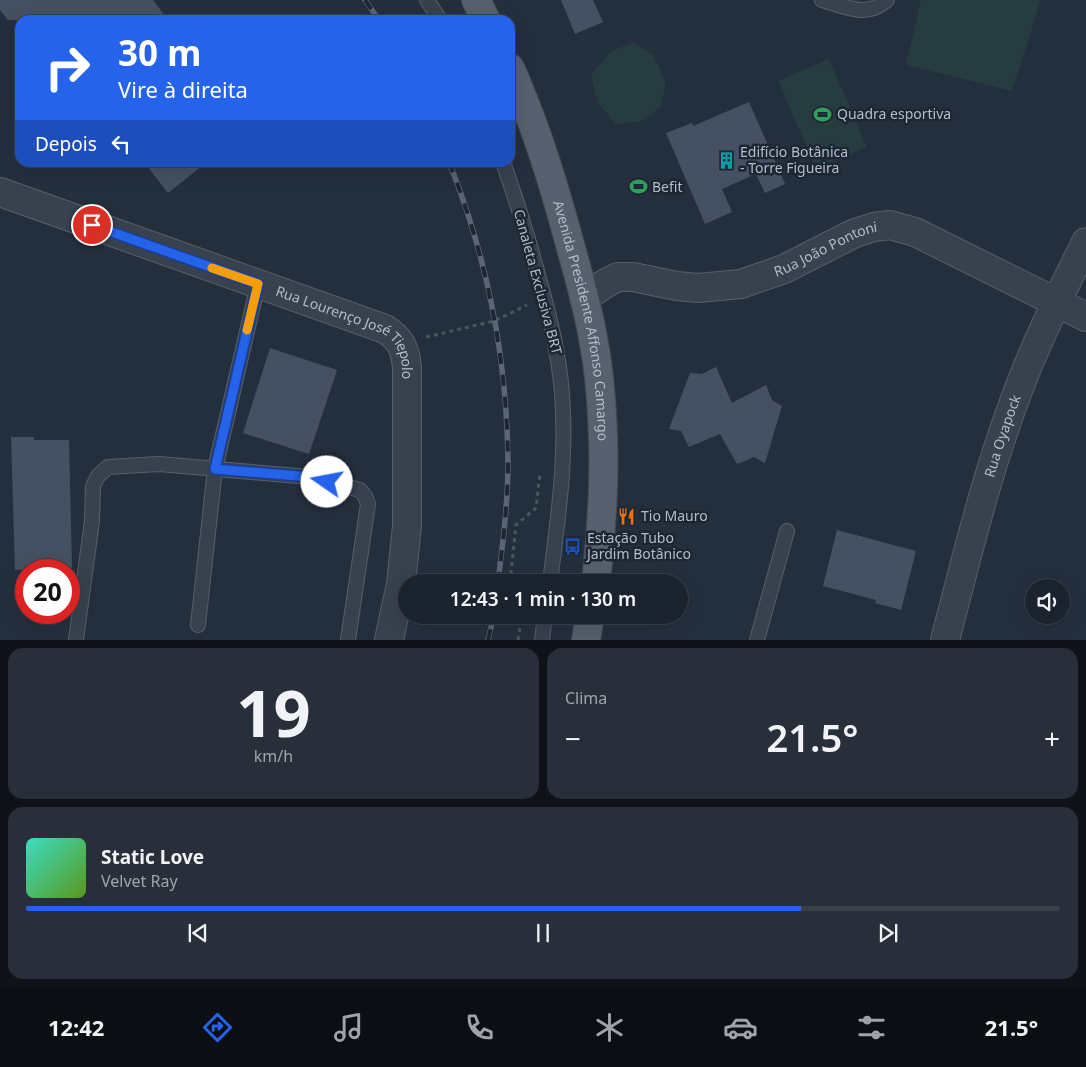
<!DOCTYPE html>
<html lang="pt">
<meta charset="utf-8">
<style>
:root{--surface:#1b232e;--page:#282f3a;--text:#f1f3f6;--muted:#a0a4aa;--line:#39404a;--accent:#2563eb}
body{margin:0;font-family:"Noto Sans",sans-serif;background:var(--page);color:var(--text);height:100vh;display:flex;flex-direction:column;font-size:19px;white-space:nowrap}
*{box-sizing:border-box;margin:0}
p{font-size:16px;color:var(--muted)}
.icon{flex:none;width:28px;height:28px;fill:none;stroke:currentColor;stroke-width:2;stroke-linecap:round;stroke-linejoin:round}
.map{position:relative;height:640px;overflow:hidden}
.drawer{display:flex;flex-direction:column;gap:8px;padding:8px;background:#0f1319;flex:1}
.drawer>*{flex:none}
.banner{position:absolute;left:15px;top:15px;width:500px;height:152px;border-radius:15px;box-shadow:0 5px 20px #0002,0 0 0 1px var(--line);background:#2563eb;color:#fff;overflow:hidden}
.controls{position:absolute;left:1025px;top:579px;display:grid;gap:10px}
.controls a{display:grid;place-items:center;width:45px;height:45px;border-radius:50%;background:var(--surface);box-shadow:0 5px 20px #0002,0 0 0 1px var(--line);font-size:25px}
.speed{position:absolute;left:15px;top:559px;display:flex;gap:10px;font-size:25px;font-weight:700;text-align:center}
.speed>*{display:grid;place-content:center;width:65px;height:65px;border-radius:50%;background:var(--surface);box-shadow:0 5px 20px #0002,0 0 0 1px var(--line);line-height:1}
.speed .limit{border:8px solid #d22;background:#fff;color:#111}
.pin{position:absolute;display:grid;place-items:center;width:42px;height:42px;color:#fff;margin:-21px;border:2px solid #fff;border-radius:50%;box-shadow:0 1px 5px #0007}
.me{position:absolute;width:55px;margin:-28px;rotate:282deg;stroke-linejoin:round;filter:drop-shadow(0 0 4px #0008)}
.turn{display:flex;align-items:center;gap:18px;height:105px;padding:0 20px;font-size:22px}
.turn .icon{width:65px;height:65px;stroke-width:2.5}
.turn b{display:block;font-size:35px;line-height:42px}
.then{display:flex;align-items:center;height:48px;padding:0 20px;background:#0003;gap:10px;font-size:19px}
.big{font-size:38px;font-weight:600;line-height:1.1}
.drawer .card{flex:1;display:flex;flex-direction:column;justify-content:center;gap:8px;min-width:0;padding:0 18px;border-radius:15px;background:var(--page)}
.drawer .dial{align-items:center;gap:0}
.dial b{font-size:65px;line-height:1}
.song{display:flex;align-items:center;gap:15px}
.cover{width:60px;height:60px;border-radius:8px;background:linear-gradient(135deg,hsl(170 70% 55%),hsl(90 70% 35%))}
.played{height:5px;border-radius:2px;background:linear-gradient(90deg,var(--accent) 75%,var(--line) 75%)}
.keys{display:flex;justify-content:space-around;direction:ltr}
.heat{display:flex;justify-content:space-between;align-items:center;font-size:28px;direction:ltr}
.drawer .tiles{flex:1;display:grid;gap:8px;grid-template-columns:1fr 1fr}
.card:last-child{grid-column:span 2}
.trip{position:absolute;left:398px;top:574px;width:290px;height:50px;border-radius:25px;background:var(--surface);box-shadow:0 5px 20px #0002,0 0 0 1px var(--line);font-weight:600;line-height:50px;text-align:center}
.tabs{display:flex;height:80px;justify-content:space-around;align-items:center;background:#0b0e12;color:var(--muted)}
.tabs .icon{width:35px;height:35px}
.tabs .active{color:var(--accent)}
.tabs b{font-size:22px;color:var(--text)}
.map>svg:first-child{display:block}
.green{fill:#263c3f}
.building{fill:#455162}
.lines{fill:none;stroke-linecap:round;stroke-linejoin:round}
.lane-casing{stroke:#565f6c;stroke-width:16}
.street-casing{stroke:#565f6c;stroke-width:30}
.primary-casing{stroke:#414a57;stroke-width:30}
.path{stroke:#44595c;stroke-width:3;stroke-dasharray:4 4;stroke-linecap:butt}
.lane{stroke:#38414e;stroke-width:14}
.street{stroke:#38414e;stroke-width:28}
.primary{stroke:#56606e;stroke-width:28}
.rail-casing{stroke:#5a6575;stroke-width:5.5}
.rail{stroke:#1d2633;stroke-width:4;stroke-dasharray:11;stroke-linecap:butt}
.route-casing{stroke:#184099;stroke-width:12}
.route{stroke:#2563eb;stroke-width:9}
.slow{stroke:#f59e0b;stroke-width:9}
.labels{text-anchor:middle;stroke-width:5;stroke-linejoin:round;paint-order:stroke}
.poi-label{font-size:14px;fill:#b4bcc9;stroke:#1d2633;text-anchor:start}
.street-label{font-size:14px;fill:#b4bcc9;stroke:#1d2633}
</style>
<div class="map">
<svg width="1086" height="640" viewBox="0 0 1086 640">
<rect width="100%" height="100%" fill="#242f3e"/>
<g class="green">
<polygon points="921,0 1041,0 1012,91 906,65"/>
<polygon points="634,43 654,56 666,84 661,106 642,121 616,124 598,103 591,75 612,50"/>
<polygon points="829,59 867,147 816,168 778,81"/>
</g>
<g class="building">
<polygon points="0,0 153,0 168,20 8,20 0,10"/>
<polygon points="561,0 593,0 603,22 575,34"/>
<polygon points="749,102 785,184 765,193 756,174 722,189 732,212 705,224 666,133 692,123 693,126"/>
<polygon points="144,162 207,162 168,193"/>
<polygon points="270,348 337,370 309,454 243,433"/>
<polygon points="716,367 732,403 766,385 772,400 782,406 765,463 754,457 737,464 720,434 689,447 681,431 669,429 690,373 702,374"/>
<polygon points="11,437 34,437 34,440 69,440 72,568 15,570"/>
<polygon points="837,530 916,551 901,610 875,603 876,600 823,586"/>
</g>
<g class="lines">
<defs>
<g id="lane">
<polyline points="427,0 440,20"/>
<path d="M 822,0 C 844,6 867,19 887,0"/>
<path d="M 503,162 C 516,199 528,237 538,275 C 549,314 559,353 562,394 C 567,456 558,520 550,582"/>
<polyline points="198,625 215,469 258,284"/>
<polyline points="76,640 92,521 93,486 98,476 108,467 159,464 310,477 360,490 365,496 368,504 348,640"/>
<polyline points="542,640 545,615"/>
<polyline points="757,640 787,531"/>
</g>
<g id="street">
<path id="s1" d="M 0,192 L 385,329 C 401,339 405,349 407,367 L 407,526 L 401,584 L 389,640"/>
<path id="s2" d="M 584,298 L 606,283 L 618,277 L 633,277 L 677,286 L 698,288 L 741,284 L 784,269 L 855,233 L 874,227 L 890,225 L 915,232 L 1086,317"/>
<path id="s3" d="M 945,640 C 967,556 987,472 1018,391 C 1037,340 1062,291 1086,242"/>
</g>
<g id="primary">
<polyline points="476,0 486,20"/>
<path id="s4" d="M 510,68 C 534,121 551,175 566,230 C 576,267 588,305 594,344 C 600,375 602,407 603,438 C 605,487 601,535 596,582"/>
<polyline points="586,640 590,615"/>
</g>
</defs>
<use href="#lane" class="lane-casing"/>
<use href="#street" class="street-casing"/>
<use href="#primary" class="primary-casing"/>
<g class="path">
<polyline points="426,337 494,321 527,305"/>
<polyline points="510,582 516,525 536,508 540,473"/>
<polyline points="518,640 522,615"/>
</g>
<use href="#lane" class="lane"/>
<use href="#street" class="street"/>
<use href="#primary" class="primary"/>
<defs>
<g id="rail">
<polyline points="365,0 379,20"/>
<path d="M 449,162 C 487,257 507,360 508,462 C 508,502 503,542 498,582"/>
<polyline points="488,640 494,615"/>
</g>
</defs>
<use href="#rail" class="rail-casing"/>
<use href="#rail" class="rail"/>
</g>
<g class="lines">
<defs>
<polyline id="route" points="92,225 258,284 215,469 310,477 327,482"/>
</defs>
<use href="#route" class="route-casing"/>
<use href="#route" class="route"/>
<polyline class="slow" points="212,268 258,284 247,330"/>
</g>
<defs>
<symbol id="stadium-bare" viewBox="-9 -9 18 18"><path d="M0-5a6.5 5 0 1 0 0 10a6.5 5 0 1 0 0-10ZM-3.5-1.8h7v3.6h-7Z" fill="#2e9e5b" stroke="#1d2633" stroke-width="2.5" paint-order="stroke"/></symbol>
<symbol id="building-bare" viewBox="-9 -9 18 18"><path d="M-4-6H4V6H1V3H-1V6H-4ZM-2.5-4.3h1.7v1.8h-1.7ZM.8-4.3h1.7v1.8H.8ZM-2.5-1h1.7V.8h-1.7ZM.8-1h1.7V.8H.8Z" fill="#0f9aa8" stroke="#1d2633" stroke-width="2.5" paint-order="stroke"/></symbol>
<symbol id="restaurant-bare" viewBox="-9 -9 18 18"><path d="M-5-6h1v4h1v-4h1v4h1v-4h1v5L-1.5 .5V6h-2V.5L-5-1ZM5-6V6H3V1.5H1.5Q1.5-4 5-6Z" fill="#e8710a" stroke="#1d2633" stroke-width="2.5" paint-order="stroke"/></symbol>
<symbol id="bus-bare" viewBox="-9 -9 18 18"><path d="M-5-6H5V4H4V6H2V4H-2V6H-4V4H-5ZM-3.5-4V0h7V-4ZM-3.5 1.2v1.5H-2V1.2ZM2 1.2v1.5H3.5V1.2Z" fill="#1a4fb4" stroke="#1d2633" stroke-width="2.5" paint-order="stroke"/></symbol>
</defs>
<g fill-rule="evenodd">
<use href="#stadium-bare" x="810" y="102" width="25" height="25"/>
<use href="#building-bare" x="714" y="148" width="25" height="25"/>
<use href="#stadium-bare" x="626" y="174" width="25" height="25"/>
<use href="#restaurant-bare" x="614" y="504" width="25" height="25"/>
<use href="#bus-bare" x="560" y="534" width="25" height="25"/>
</g>
<g class="labels">
<g class="poi-label">
<text x="837" y="119">Quadra esportiva</text>
<text x="740" y="157">Edifício Botânica<tspan x="740" dy="16">- Torre Figueira</tspan></text>
<text x="652" y="192">Befit</text>
<text x="641" y="521">Tio Mauro</text>
<text x="587" y="543">Estação Tubo<tspan x="587" dy="16">Jardim Botânico</tspan></text>
</g>
<g class="street-label">
<text dy="5" stroke="none"><textPath href="#s2" startOffset="256">Rua João Pontoni</textPath></text>
<text transform="translate(538 282) rotate(75)" y="5">Canaleta Exclusiva BRT</text>
<text dy="5" stroke="none"><textPath href="#s4" startOffset="264">Avenida Presidente Affonso Camargo</textPath></text>
<text dy="5" stroke="none"><textPath href="#s1" startOffset="380">Rua Lourenço José Tiepolo</textPath></text>
<text dy="5" stroke="none"><textPath href="#s3" startOffset="212">Rua Oyapock</textPath></text>
</g>
</g>
</svg>
<div class="controls">
<a><svg class="icon" aria-label="sound" viewBox="0 0 24 24"><path d="M4 9h4l5-4v14l-5-4H4zM17 9q2 3 0 6"/></svg></a>
</div>
<div class="speed"><div class="limit">20</div></div>
<div class="pin" style="left:92px;top:225px;background:#d93025"><svg class="icon" aria-label="arrive" viewBox="0 0 24 24"><path d="M6 21V4h12l-3 4 3 4H6"/></svg></div>
<svg class="me" style="left:327px;top:482px" viewBox="-20 -20 40 40"><circle r="19" fill="#fff"/><path d="M0-13L10 11 0 6-10 11z" fill="#2563eb"/></svg>
<div class="trip">12:43 · 1 min · 130 m</div>
<div class="banner">
<div class="turn"><svg class="icon" aria-label="right" viewBox="0 0 24 24"><path d="M7 20v-9h11M14 6l5 5-5 5"/></svg><div><b>30 m</b>Vire à direita</div></div>
<div class="then">Depois<svg class="icon" aria-label="left" viewBox="0 0 24 24"><path d="M17 20v-9H6M10 6l-5 5 5 5"/></svg></div>
</div>
</div>
<section class="drawer">
<div class="tiles">
<div class="card dial"><b>19</b><p>km/h</p></div>
<div class="card"><p>Clima</p>
<div class="heat"><a>−</a><b class="big">21.5°</b><a>+</a></div>
</div>
<div class="card">
<div class="song"><i class="cover"></i><div><b>Static Love</b><p>Velvet Ray</p></div></div>
<div class="played"></div>
<div class="keys"><svg class="icon" aria-label="previous" viewBox="0 0 24 24"><path d="M18 5L8 12l10 7zM5 5v14"/></svg><svg class="icon" aria-label="pause" viewBox="0 0 24 24"><path d="M8 5v14M16 5v14"/></svg><svg class="icon" aria-label="next" viewBox="0 0 24 24"><path d="M6 5l10 7-10 7zM19 5v14"/></svg></div>
</div>
</div>
</section>
<nav class="tabs">
<b>12:42</b>
<svg class="icon active" aria-label="directions" viewBox="0 0 24 24"><path d="M12 3l9 9-9 9-9-9zM9 14v-3h6M13 9l2 2-2 2"/></svg>
<svg class="icon" aria-label="music" viewBox="0 0 24 24"><path d="M9 18V5l10-2v13"/><circle cx="6" cy="18" r="3"/><circle cx="16" cy="16" r="3"/></svg>
<svg class="icon" aria-label="phone" viewBox="0 0 24 24"><path d="M5 4h4l2 5-3 2q2 4 5 5l2-3 5 2v4C11 20 4 13 5 4z"/></svg>
<svg class="icon" aria-label="climate" viewBox="0 0 24 24"><path d="M12 3v18M4 7l16 10M4 17L20 7"/></svg>
<svg class="icon" aria-label="car" viewBox="0 0 24 24"><path d="M5 17H2v-5l4-1 3-4h7l3 4 3 1v5h-3M9 17h6M6 11h13"/><circle cx="7" cy="17" r="2"/><circle cx="17" cy="17" r="2"/></svg>
<svg class="icon" aria-label="filters" viewBox="0 0 24 24"><path d="M4 7h16M4 17h16"/><circle cx="9" cy="7" r="2"/><circle cx="15" cy="17" r="2"/></svg>
<b>21.5°</b>
</nav>
